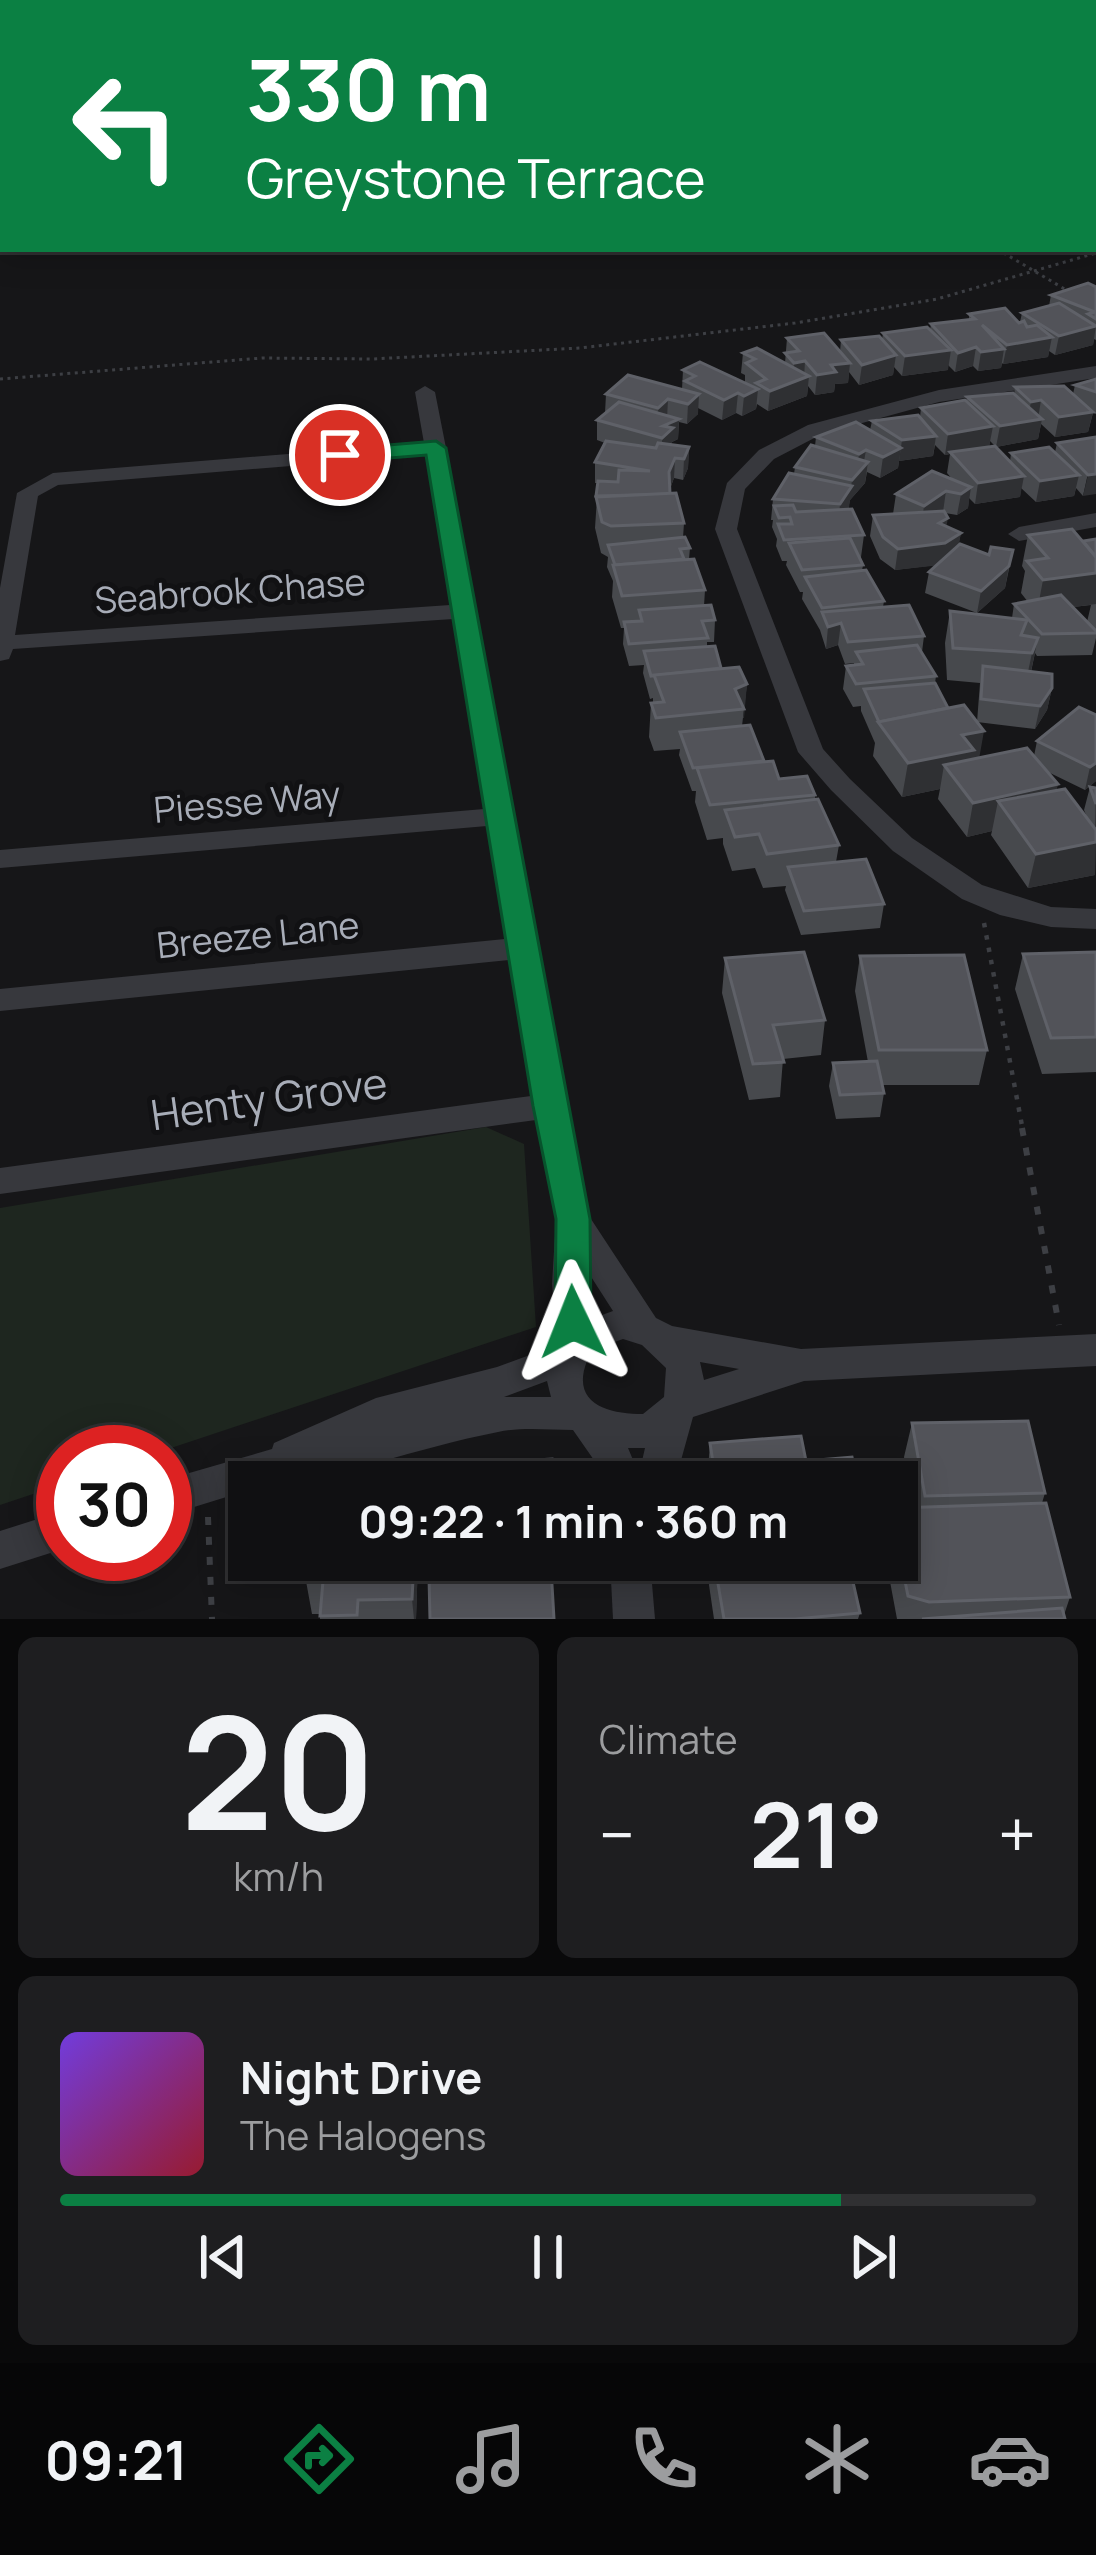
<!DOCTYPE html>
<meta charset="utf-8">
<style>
:root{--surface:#101012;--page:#1e1e20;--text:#f1f3f6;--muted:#9c9d9f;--line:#303032;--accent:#0b8043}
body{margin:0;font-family:Manrope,sans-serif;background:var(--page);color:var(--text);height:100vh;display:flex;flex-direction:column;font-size:45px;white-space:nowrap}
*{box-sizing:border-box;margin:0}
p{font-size:39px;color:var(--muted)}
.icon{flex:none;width:66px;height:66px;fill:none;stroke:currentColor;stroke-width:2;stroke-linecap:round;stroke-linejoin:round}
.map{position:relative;height:1619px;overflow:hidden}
.details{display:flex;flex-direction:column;gap:18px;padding:18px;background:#09090a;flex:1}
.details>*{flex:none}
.hud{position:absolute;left:0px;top:0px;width:1098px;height:252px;box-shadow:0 6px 30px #0003,0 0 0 3px var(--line);background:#0b8043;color:#fff;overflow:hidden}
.speed{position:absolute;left:36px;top:1425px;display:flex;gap:24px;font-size:60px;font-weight:700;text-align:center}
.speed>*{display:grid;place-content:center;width:156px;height:156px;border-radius:50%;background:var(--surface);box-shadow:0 6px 30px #0003,0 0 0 3px var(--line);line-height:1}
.speed .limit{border:18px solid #d22;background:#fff;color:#111}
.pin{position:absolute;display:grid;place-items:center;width:102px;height:102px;color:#fff;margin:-51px;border:6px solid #fff;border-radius:50%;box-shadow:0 3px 12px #0007}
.me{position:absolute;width:132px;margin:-66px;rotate:358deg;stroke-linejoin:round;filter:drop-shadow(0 0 9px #0008)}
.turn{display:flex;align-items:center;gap:42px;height:252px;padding:0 48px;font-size:54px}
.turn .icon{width:156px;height:156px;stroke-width:2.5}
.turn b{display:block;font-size:84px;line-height:102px}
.big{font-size:90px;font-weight:700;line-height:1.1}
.details .widget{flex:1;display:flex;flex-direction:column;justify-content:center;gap:18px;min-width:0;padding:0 42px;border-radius:18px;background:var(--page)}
.details .dial{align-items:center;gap:0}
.dial b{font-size:156px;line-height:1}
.song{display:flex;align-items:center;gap:36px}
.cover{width:144px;height:144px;border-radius:18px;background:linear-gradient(135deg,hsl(260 70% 55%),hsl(350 70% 35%))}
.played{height:12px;border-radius:6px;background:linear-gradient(90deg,var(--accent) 80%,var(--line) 80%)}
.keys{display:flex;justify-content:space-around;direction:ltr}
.heat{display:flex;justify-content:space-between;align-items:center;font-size:66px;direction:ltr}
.details .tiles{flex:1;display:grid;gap:18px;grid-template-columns:1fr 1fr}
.widget:last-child{grid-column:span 2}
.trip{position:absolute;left:228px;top:1461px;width:690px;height:120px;border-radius:0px;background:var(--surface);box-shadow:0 6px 30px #0003,0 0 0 3px var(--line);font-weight:700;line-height:120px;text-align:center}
.menu{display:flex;height:192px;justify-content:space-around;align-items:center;background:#060607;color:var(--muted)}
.menu .icon{width:84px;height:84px}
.menu .on{color:var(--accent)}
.menu b{font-size:54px;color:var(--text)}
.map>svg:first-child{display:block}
.green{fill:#1e261f}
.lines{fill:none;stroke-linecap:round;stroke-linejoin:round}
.path-far2{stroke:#3d3f44;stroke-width:3;stroke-dasharray:3 4.5;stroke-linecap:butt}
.path-far1{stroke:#3d3f44;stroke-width:4.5;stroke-dasharray:4.5 8;stroke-linecap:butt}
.path{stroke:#3d3f44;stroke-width:6;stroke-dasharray:8 12;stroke-linecap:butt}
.minor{fill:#37383d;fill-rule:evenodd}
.wall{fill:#47494d;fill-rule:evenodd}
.shaded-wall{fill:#2f3033}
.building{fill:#525359;stroke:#5f6168;stroke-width:3}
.route{fill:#0b8043;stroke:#07532c;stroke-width:3}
.labels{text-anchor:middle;stroke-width:10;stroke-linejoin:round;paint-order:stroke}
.street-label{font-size:36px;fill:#a8adb8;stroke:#111113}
.near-street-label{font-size:42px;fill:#a8adb8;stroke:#111113}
</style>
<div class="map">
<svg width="1096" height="1619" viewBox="0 0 1096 1619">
<rect width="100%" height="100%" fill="#161618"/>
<polygon class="green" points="486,1127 524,1144 536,1327 159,1452 63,1452 63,1484 0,1505 0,1208"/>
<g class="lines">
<g class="path-far2">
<polyline points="660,2 679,0"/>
<polyline points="997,249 1068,291"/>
<polyline points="0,379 262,358 372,359 580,348 795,323 937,299 1096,253"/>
</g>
<polyline class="path-far1" points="984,923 1023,1131"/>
<g class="path">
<polyline points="1022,1128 1059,1325"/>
<polyline points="208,1517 212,1619"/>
</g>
<g class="minor">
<polygon points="348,0 534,0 537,3 345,3"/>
<polygon points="629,0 643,0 645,3 631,3"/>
<polygon points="725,0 740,0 742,3 727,3"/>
<polygon points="1071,0 1087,0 1089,3 1073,3"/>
<polygon points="0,9 3,10 3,18 0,17"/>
<rect x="1095" y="54" width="1" height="8"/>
<polygon points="1096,366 1096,378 939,402 822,434 774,459 745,489 737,529 823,749 850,779 912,838 982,885 1051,907 1096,909 1096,929 1051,927 1000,915 962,899 893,851 831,790 798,752 715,529 727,483 759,450 808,425 939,390"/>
<path d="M 425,386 L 435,392 L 446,448 L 565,1106 L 589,1216 L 656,1318 L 672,1326 L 801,1349 L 1096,1334 L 1096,1366 L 804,1381 L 693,1417 L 675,1482 L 603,1482 L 596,1463 L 573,1430 C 549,1430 521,1427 498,1432 C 414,1448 335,1482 249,1482 L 249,1490 L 165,1516 L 165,1480 L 272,1449 L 274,1443 L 376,1398 L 497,1367 L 557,1345 L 552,1284 L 556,1219 L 536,1120 L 0,1194 L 0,1168 L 531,1096 L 509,960 L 0,1011 L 0,989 L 505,939 L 487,826 L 0,868 L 0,850 L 484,809 L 453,619 L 13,649 L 9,659 L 0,661 L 0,588 L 17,493 L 53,473 L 424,443 L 415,392 ZM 426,455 L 450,605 L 15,635 L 38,496 L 58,485 ZM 588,1272 L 613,1311 L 591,1319 ZM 623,1339 L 642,1345 L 666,1368 L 664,1397 L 643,1414 C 609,1414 570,1404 587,1361 L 609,1344 ZM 700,1362 L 739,1369 L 704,1380 ZM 547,1381 L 551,1397 L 504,1397 ZM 628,1448 L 645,1448 L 639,1474 Z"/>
<polygon points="1096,513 1096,527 1019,541 1008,534 1019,527"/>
<polygon points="63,1511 63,1549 0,1569 0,1531"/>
<polygon points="610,1560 650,1560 655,1619 613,1619"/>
</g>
</g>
<g class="wall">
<polygon points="1096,287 1096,340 1094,339 1093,345 1055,355 1049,351 1048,357 1003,364 1002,363 1001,368 978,371 973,366 955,372 948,365 948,370 902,376 894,367 893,375 859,385 849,372 848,383 835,384 834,392 815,395 808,386 807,396 768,411 757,404 756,409 742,416 736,413 722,420 698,408 698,414 687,424 679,422 678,439 672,442 672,445 689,447 688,468 683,480 674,478 670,489 670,494 684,523 683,538 690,548 689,559 705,590 704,606 715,620 714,642 707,642 707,647 721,668 747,684 742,726 764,761 779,779 815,795 815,799 839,845 836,862 884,904 880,928 801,935 785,890 786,886 763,888 755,868 732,871 723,844 723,838 707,840 695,802 696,791 692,791 679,755 680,749 654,751 649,737 651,703 653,703 653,698 650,699 643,673 644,665 629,666 623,644 624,628 621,628 612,597 613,581 607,567 608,557 601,553 595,528 598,483 595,483 595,462 605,443 597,440 597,420 605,413 606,394 682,389 683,370 745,383 745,375 741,373 743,353 785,363 787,338 840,352 841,340 882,340 883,333 930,330 931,324 969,320 969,314 1020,322 1022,313 1049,306 1051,295"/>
<path d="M 1096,379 L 1096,414 L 1093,413 L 1088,432 L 1055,437 L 1041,424 L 1038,439 L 996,447 L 990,441 L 989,447 L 1010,462 L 1011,453 L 1055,452 L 1057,443 L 1096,437 L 1083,496 L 1076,488 L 1074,496 L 1036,502 L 1021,488 L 1020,497 L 975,504 L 969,498 L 968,508 L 957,515 L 945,513 L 946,527 L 961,533 L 958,546 L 989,555 L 1013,550 L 1005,588 L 977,613 L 925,593 L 929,572 L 936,565 L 895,570 L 880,559 L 870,536 L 873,515 L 893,514 L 896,494 L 953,480 L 947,473 L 950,454 L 945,455 L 935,445 L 933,456 L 899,461 L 898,468 L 880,478 L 867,472 L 865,483 L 850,500 L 848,509 L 864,535 L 861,557 L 859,557 L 863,565 L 862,571 L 884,601 L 883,607 L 924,636 L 922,652 L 936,676 L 935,683 L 948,708 L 977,722 L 980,683 L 947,680 L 945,643 L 950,611 L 1012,618 L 1014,604 L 1028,602 L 1021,593 L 1025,571 L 1022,566 L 1028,535 L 1083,541 L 1096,539 L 1096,638 L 1092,655 L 1037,656 L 1035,653 L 1031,672 L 1052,688 L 1047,710 L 1035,729 L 977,722 L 979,758 L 1034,756 L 1037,741 L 1079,707 L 1096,781 L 1085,790 L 1048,772 L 1058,784 L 1056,790 L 1087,817 L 1084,810 L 1090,787 L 1096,788 L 1095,875 L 1028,888 L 991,835 L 992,831 L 967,837 L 938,799 L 940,789 L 902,797 L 873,756 L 875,743 L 861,711 L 861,706 L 853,707 L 843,689 L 846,666 L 854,665 L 854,663 L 845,664 L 838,645 L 826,649 L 820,630 L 802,599 L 803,592 L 800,592 L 786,565 L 787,561 L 782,561 L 776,546 L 777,539 L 772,527 L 773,520 L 771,520 L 773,499 L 794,474 L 795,467 L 815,446 L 816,437 L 870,430 L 872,421 L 920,417 L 921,408 L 966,401 L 967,397 L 1014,395 L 1015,387 L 1073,394 L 1075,385 ZM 1091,605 L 1087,622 L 1073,607 Z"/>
<polygon points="1096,952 1096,1072 1042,1074 1015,989 1023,954"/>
<polygon points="860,956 987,1050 979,1085 882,1085 884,1093 880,1117 836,1119 829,1086 833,1063 868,1062 855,991"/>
<polygon points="725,958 825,1020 821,1055 783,1059 780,1097 749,1100 722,993"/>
<polygon points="912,1423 1045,1493 1042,1503 1070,1597 1064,1615 1065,1619 897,1619 886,1560 897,1560 897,1508 913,1508 904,1457"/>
<polygon points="710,1443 806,1461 857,1482 707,1482"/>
<polygon points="418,1560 416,1619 320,1619 320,1614 312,1614 306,1581"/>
<polygon points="442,1560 557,1560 557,1583 473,1574 473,1571 443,1573"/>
<polygon points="712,1560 848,1560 860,1613 858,1619 714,1619 709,1585"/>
</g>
<g class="shaded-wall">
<polygon points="1096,326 1093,345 1055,355 1059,336"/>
<polygon points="1052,337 1048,357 1003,364 1007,345"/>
<polygon points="976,347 973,366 955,372 958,353"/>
<polygon points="1004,349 1001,368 978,371 981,352"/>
<polygon points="951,350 948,370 902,376 905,356"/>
<polygon points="896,355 893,375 859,385 862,365"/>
<polygon points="805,361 804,378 809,376 807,396 768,411 770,391 792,382 794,363"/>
<polygon points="850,363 848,383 835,384 834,392 815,395 817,375 831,365"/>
<polygon points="758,389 756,409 742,416 744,396"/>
<polygon points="738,393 736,413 722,420 724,400"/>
<polygon points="699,394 698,414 687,424 688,404"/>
<polygon points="668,399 667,419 657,429 658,408"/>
<polygon points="1041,400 1038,419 1042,419 1038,439 996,447 1000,426 1027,421 1031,402"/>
<polygon points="1093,412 1088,432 1055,437 1059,417"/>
<polygon points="679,419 678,439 672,442 672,449 661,459 663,426"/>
<polygon points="993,426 989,447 945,455 948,434"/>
<polygon points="936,436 933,456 899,461 902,440"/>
<polygon points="689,447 688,468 683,480 684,459"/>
<polygon points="901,448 898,468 880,478 883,457"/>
<polygon points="866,450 863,467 868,462 865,483 850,500 849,508 838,525 840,504 851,488 852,480 856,474 859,454"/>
<polygon points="675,458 674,478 668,493 669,472"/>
<polygon points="1096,474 1096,494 1083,496 1088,475"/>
<polygon points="1079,475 1074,496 1036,502 1040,481"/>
<polygon points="1024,476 1020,497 975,504 978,483"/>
<polygon points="971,487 968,508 957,515 961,494"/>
<polygon points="946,491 943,512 921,527 924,506"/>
<polygon points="948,518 944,539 961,533 957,555 941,565 895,570 898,549"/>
<polygon points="1009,566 1005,588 977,613 981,591"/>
<polygon points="1096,573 1096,604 1037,612 1043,580"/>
<polygon points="841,623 838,645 826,649 828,627"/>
<polygon points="1038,638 1031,671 1025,686 1032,653"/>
<polygon points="747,684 744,718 743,718 744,709 735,689"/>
<polygon points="1052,688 1047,710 1035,729 1040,706"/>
<polygon points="984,731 978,765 944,765 940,789 902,797 908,763 962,735"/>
<polygon points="1096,763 1096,781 1085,790 1090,767"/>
<polygon points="1058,784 1050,818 998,801 992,831 967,837 973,803"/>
<polygon points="1096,842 1095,875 1028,888 1036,854"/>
<polygon points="414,1560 418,1560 416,1619 414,1619 412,1599"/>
</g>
<g class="building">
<polygon points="1088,283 1096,287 1096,319 1088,314 1095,312 1051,295"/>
<polygon points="1059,303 1096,326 1059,336 1022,313"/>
<polygon points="1005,308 1019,323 1024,321 1027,327 1037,325 1052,337 1007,345 982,325 1004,349 981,352 976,347 958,353 931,324 975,319 969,314"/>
<polygon points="927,327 951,350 905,356 883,333"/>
<polygon points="824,333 850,363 831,365 836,372 817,375 805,361 794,363 785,353 799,351 787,338"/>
<polygon points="879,336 896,355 862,365 841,340"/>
<polygon points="757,348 809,376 770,391 756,383 766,379 746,363 755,359 743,353"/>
<polygon points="700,362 758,389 744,396 738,393 724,400 685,381 695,376 683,370"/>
<polygon points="628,375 699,394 688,404 668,399 658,408 606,394"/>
<polygon points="1096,379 1096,392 1075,385"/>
<polygon points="1064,386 1093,412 1059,417 1041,400 1031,402 1015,387"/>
<polygon points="1013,393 1042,419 1000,426 967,397"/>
<polygon points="965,400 993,426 948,434 921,408"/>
<polygon points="619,402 679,419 663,426 673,428 662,438 597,420"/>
<polygon points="918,415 936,436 902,440 872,421"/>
<polygon points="856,422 901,448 883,457 866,450 859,454 816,437"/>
<polygon points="1096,437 1096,474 1088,475 1057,443"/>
<polygon points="606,441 656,448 658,443 689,447 684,459 675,458 669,472 670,494 596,496 598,481 618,482 619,470 650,471 595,462"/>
<polygon points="811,445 868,462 852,480 795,467"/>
<polygon points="995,446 1024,476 978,483 950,452"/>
<polygon points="1049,447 1079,475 1040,481 1011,453"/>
<polygon points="932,471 971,487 961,494 946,491 924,506 896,494"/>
<polygon points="789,473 852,486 840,504 773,499"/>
<polygon points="676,493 684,523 611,526 602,522 596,497"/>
<polygon points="793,505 796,512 852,509 864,535 784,540 778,524 792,524 790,517 779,518 774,506"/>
<polygon points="944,511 948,518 939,523 961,533 945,543 898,549 883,537 873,515"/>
<polygon points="1072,529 1096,557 1096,573 1043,580 1027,561 1048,558 1028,535"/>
<polygon points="685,537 690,548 680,549 684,559 615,565 608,545"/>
<polygon points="850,538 863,565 802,570 789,543"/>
<polygon points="1096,539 1096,557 1083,541"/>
<polygon points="960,544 989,555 991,547 1013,550 1009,566 981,591 929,572"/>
<polygon points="694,559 705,590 622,596 613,565"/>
<polygon points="866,570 884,601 822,608 805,577"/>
<polygon points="1061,595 1096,631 1096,633 1042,634 1014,604"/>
<polygon points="711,605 715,620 702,621 708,638 629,644 624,622 642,621 639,610"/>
<polygon points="909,605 924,636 848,642 841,623 828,627 822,612"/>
<polygon points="950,611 1027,620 1021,635 1038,638 1032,653 953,648"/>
<polygon points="917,645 936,676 856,684 846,666 863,664 856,652"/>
<polygon points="715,646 721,668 651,676 644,651"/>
<polygon points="983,666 1052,674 1052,688 1040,706 981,699"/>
<polygon points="739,667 747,684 735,689 744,709 656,718 651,703 664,702 654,675"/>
<polygon points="935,683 948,708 879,722 864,689"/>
<polygon points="964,705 984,731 962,735 974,750 908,763 878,722"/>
<polygon points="1079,707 1096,715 1096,763 1090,767 1037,741"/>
<polygon points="750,725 764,761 693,768 680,732"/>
<polygon points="1027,748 1058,784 973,803 944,765"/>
<polygon points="773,761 779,779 807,776 815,795 710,805 697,768"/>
<polygon points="1090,787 1096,788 1096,804"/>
<polygon points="1065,789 1096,830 1096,842 1036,854 998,801"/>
<polygon points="818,799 839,845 767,854 759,834 735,837 725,810"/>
<polygon points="866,859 884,904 804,911 788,867"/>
<polygon points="804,952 825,1020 773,1025 784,1062 753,1064 725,958"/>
<polygon points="1096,952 1096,1037 1051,1038 1023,954"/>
<polygon points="964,955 987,1050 879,1050 860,956"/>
<polygon points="877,1061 884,1093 840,1095 833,1063"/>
<polygon points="1028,1421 1045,1493 925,1496 912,1423"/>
<polygon points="801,1436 806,1461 852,1457 857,1482 716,1482 710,1443"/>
<polygon points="552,1459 553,1482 440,1482 440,1476 501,1473 501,1462"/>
<polygon points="1046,1503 1070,1597 929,1602 908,1596 897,1541 897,1508"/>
<polygon points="308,1560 414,1560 412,1599 358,1600 357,1615 320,1616 323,1581 306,1581"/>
<polygon points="714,1560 848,1560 860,1613 795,1619 724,1619"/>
<polygon points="551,1568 554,1619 430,1619 429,1577"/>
<polygon points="1062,1608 1065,1619 922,1619"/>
</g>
<polygon class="route" points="436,441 446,448 590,1219 591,1322 586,1333 573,1337 560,1333 555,1322 556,1219 533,1106 426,455 340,462 329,455 340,449"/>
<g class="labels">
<g class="street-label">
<text transform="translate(230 591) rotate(-4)" y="13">Seabrook Chase</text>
<text transform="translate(247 802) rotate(-5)" y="13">Piesse Way</text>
<text transform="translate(258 935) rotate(-6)" y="13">Breeze Lane</text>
</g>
<g class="near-street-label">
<text transform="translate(269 1099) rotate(-8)" y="15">Henty Grove</text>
</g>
</g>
</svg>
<div class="speed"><div class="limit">30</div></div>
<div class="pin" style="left:340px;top:455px;background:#d93025"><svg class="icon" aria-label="arrive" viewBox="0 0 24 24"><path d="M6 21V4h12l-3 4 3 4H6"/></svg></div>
<svg class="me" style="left:573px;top:1322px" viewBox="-20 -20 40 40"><path d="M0-17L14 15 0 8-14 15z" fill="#0b8043" stroke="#fff" stroke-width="4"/></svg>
<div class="trip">09:22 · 1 min · 360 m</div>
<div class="hud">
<div class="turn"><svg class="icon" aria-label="left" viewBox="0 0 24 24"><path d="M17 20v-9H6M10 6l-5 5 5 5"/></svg><div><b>330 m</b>Greystone Terrace</div></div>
</div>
</div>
<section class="details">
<div class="tiles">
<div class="widget dial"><b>20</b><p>km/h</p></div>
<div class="widget"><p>Climate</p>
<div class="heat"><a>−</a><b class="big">21°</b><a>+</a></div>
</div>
<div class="widget">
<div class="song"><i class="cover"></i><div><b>Night Drive</b><p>The Halogens</p></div></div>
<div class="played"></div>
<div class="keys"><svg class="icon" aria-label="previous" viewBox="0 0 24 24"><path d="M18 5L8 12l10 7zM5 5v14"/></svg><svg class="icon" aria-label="pause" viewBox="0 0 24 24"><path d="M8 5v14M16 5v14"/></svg><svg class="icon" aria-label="next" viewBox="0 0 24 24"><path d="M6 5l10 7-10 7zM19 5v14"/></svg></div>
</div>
</div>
</section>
<nav class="menu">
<b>09:21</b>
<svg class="icon on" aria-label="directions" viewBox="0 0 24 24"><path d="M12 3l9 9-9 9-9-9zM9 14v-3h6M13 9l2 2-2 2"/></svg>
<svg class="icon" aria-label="music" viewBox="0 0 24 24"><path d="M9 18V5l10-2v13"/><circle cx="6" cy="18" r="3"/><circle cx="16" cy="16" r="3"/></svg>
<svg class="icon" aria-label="phone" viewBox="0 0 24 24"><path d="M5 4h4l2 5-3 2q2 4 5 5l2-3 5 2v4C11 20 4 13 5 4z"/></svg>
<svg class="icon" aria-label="climate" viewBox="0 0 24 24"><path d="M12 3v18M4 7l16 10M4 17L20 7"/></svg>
<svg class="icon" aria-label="car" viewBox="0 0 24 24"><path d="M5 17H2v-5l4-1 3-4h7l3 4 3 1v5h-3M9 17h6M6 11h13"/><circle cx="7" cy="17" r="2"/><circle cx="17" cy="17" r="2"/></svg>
</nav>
